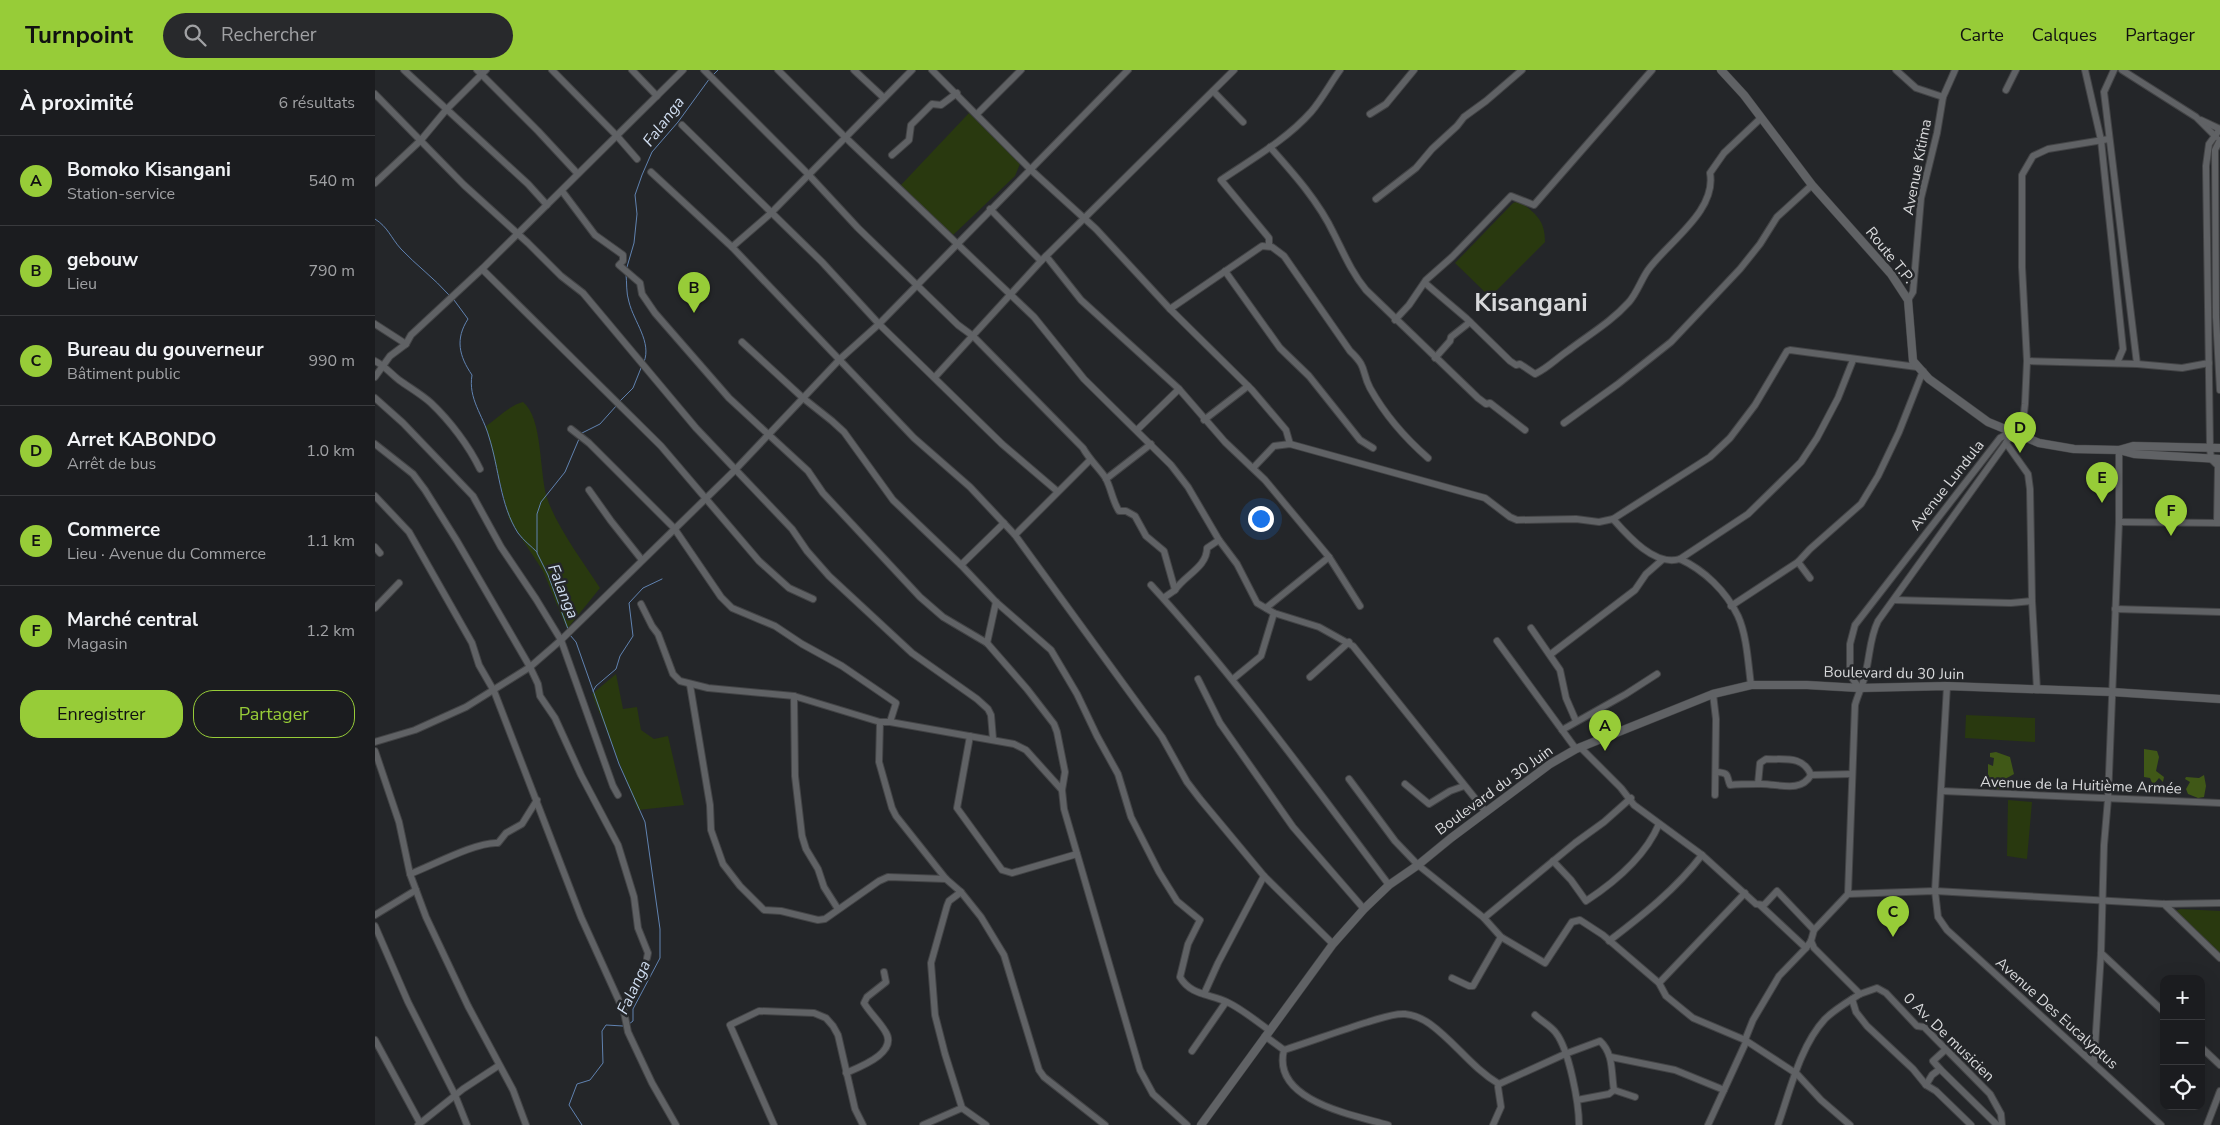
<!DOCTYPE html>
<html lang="fr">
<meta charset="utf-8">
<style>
body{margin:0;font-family:"Nunito Sans",sans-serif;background:#28292c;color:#f1f3f6}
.controls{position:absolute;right:15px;bottom:15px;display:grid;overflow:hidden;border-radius:10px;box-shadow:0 5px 20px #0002}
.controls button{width:45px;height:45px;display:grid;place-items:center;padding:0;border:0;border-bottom:1px solid #393a3d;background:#1b1c1f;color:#f1f3f6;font:25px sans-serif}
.you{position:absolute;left:885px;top:448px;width:18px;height:18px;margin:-12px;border:4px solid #fff;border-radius:50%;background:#1a73e8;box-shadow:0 0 0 8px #1a73e833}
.badge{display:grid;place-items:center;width:32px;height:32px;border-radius:50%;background:#97cc38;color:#111;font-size:16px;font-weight:700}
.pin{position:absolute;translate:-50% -41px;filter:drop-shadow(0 1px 2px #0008)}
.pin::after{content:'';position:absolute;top:26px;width:18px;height:15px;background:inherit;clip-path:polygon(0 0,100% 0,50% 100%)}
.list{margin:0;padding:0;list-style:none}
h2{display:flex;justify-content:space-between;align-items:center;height:65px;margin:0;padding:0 20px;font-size:21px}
h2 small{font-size:16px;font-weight:400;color:#a0a1a4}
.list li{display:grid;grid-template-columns:32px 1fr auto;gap:15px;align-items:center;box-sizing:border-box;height:90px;padding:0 20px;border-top:1px solid #393a3d}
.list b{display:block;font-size:19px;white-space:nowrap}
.list p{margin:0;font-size:16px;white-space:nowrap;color:#a0a1a4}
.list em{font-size:16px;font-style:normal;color:#a0a1a4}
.actions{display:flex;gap:10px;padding:15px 20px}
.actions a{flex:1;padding:11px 0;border:1px solid #97cc38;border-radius:20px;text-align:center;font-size:18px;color:#97cc38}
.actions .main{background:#97cc38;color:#111}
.icon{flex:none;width:28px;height:28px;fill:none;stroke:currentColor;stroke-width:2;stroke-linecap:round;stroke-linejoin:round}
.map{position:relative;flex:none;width:1845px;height:1055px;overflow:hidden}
header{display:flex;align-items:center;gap:30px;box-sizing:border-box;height:70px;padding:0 25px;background:#97cc38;color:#111}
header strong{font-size:24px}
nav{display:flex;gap:28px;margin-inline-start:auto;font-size:18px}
.search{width:350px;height:45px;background:#28292c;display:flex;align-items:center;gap:12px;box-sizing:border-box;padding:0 18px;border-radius:28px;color:#a0a1a4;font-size:19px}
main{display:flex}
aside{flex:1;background:#1b1c1f}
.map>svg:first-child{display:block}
.green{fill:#29390f}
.forest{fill:#405817}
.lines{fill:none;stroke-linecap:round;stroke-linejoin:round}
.stream{stroke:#6082b0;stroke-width:1}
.minor-casing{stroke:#434446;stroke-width:8}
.tertiary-casing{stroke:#434446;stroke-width:9}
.minor{stroke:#606265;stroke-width:6}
.tertiary{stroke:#606265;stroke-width:8}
.labels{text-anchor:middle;stroke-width:5;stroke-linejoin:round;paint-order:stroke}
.street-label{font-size:15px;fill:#d8d9db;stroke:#242629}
.water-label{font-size:16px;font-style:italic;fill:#cfdcef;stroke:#242629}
.town-label{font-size:25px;font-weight:bold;fill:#d8d9db;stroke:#242629}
</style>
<header>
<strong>Turnpoint</strong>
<div class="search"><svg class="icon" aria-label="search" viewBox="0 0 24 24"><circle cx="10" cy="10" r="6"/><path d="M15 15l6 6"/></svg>Rechercher</div>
<nav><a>Carte</a><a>Calques</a><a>Partager</a></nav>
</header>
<main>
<aside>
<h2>À proximité<small>6 résultats</small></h2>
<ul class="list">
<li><span class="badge">A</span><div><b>Bomoko Kisangani</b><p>Station-service</p></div><em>540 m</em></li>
<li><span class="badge">B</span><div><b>gebouw</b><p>Lieu</p></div><em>790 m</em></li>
<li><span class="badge">C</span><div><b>Bureau du gouverneur</b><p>Bâtiment public</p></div><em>990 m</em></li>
<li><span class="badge">D</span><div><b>Arret KABONDO</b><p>Arrêt de bus</p></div><em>1.0 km</em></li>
<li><span class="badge">E</span><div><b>Commerce</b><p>Lieu · Avenue du Commerce</p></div><em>1.1 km</em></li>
<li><span class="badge">F</span><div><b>Marché central</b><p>Magasin</p></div><em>1.2 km</em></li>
</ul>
<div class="actions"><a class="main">Enregistrer</a><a>Partager</a></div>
</aside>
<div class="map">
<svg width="1845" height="1055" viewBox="0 0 1845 1055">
<rect width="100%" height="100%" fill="#242629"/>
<g class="green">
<polygon points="594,43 645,94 640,106 577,166 525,116"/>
<path d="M1144 131C1161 144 1170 150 1170 172L1115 227 1080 193 1138 133Z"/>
<path d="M148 332C168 348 164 402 172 428 182 457 208 492 225 518L192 559 168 501 134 449 111 356C123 348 135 335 148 332Z"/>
<polygon points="241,604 248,639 262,637 266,660 279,669 293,666 309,735 263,740 217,624"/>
<polygon points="1591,645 1660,648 1660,672 1590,668"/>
<polygon points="1633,730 1657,732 1652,789 1632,786"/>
<polygon points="1806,839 1845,841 1845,883 1801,844 1800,841"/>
</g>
<g class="forest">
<polygon points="1769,679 1782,681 1784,687 1781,701 1789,707 1788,712 1784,708 1778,715 1775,708 1769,707"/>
<polygon points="1621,682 1635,687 1639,704 1632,708 1634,715 1630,719 1613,718 1613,694 1618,696 1619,688 1615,687 1615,683"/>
<polygon points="1829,705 1831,716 1829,727 1823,728 1813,724 1811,719 1815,712 1810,709 1811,707 1824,708"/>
</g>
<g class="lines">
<g class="stream">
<polyline points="338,5 343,0"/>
<path d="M0 149C13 157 16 168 26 179 41 195 59 208 74 225"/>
<polyline points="252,197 259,173 262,144 260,125 267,105 277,82 303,52 335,8"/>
<path d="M251 204C252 213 251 223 254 232 259 252 277 272 269 292"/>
<path d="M79 230 93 249C80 269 84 286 97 305 93 329 108 345 114 367 124 398 125 435 143 463 148 470 156 476 162 482"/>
<polyline points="244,332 258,318 266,298"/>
<polyline points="207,363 225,354 242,335"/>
<polyline points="193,559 173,505 162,483 162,444 166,432 190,402 204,369"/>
<polyline points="195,565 201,572 244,694 270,752 285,859 285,888 258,939 258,951 254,954"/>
<polyline points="218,621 221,616 241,599 245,586 258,566 254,533 268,518 287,509"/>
<polyline points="207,1055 194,1035 202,1014 215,1010 228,993 227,961 231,955 248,956"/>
</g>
<defs>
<g id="minor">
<polyline points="29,0 153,114 172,135"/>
<polyline points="102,0 163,61 202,103"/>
<polyline points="177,0 242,66 262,89"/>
<polyline points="257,0 282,26"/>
<path d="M329 0 433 104 483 158 583 255 598 266 708 378C714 389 723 397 730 407 736 417 737 430 744 441H751L760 446 771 466 789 481 800 520 790 527"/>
<polyline points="403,0 471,68 659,247 709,309 796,395 813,417 844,470 862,494 882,533 899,543 944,557 978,576 1111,742"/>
<polyline points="479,0 509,28"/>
<polyline points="557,0 655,99 721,159 795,239 877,320 911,360 915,374"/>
<polyline points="1521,0 1541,18 1568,27"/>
<polyline points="1710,0 1726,70 1748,279 1742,293"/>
<polyline points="1739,0 1729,22 1762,294"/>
<polyline points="1747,0 1821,47 1841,67"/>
<polyline points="1631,20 1641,0"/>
<polyline points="838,21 868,52"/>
<polyline points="0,24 89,115 153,173 186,206 208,223 321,358 417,459 432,481 454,506 537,583 602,629 613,639 616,645 618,669"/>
<polyline points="602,44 646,0"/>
<polyline points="995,44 1011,34 1039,0"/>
<polyline points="1826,50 1845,59"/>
<polyline points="307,55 447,192 504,254 627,374 682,421"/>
<polyline points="1845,70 1840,80 1841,247 1845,320"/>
<path d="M895 77C919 104 944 132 959 164 969 184 977 203 991 220L1103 328 1111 334 1115 333 1150 360"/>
<polyline points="517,85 534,70 536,55 557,34 566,35 582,23"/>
<polyline points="276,102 357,177 539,368 595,417 640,465 787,667 812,712 825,729 889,806 958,874"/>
<polyline points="0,113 46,70 71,40 111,0"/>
<polyline points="187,121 220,165 248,185 248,191 244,195 265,213 267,224 280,243 354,328 433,401 448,423 545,527 568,547 612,573 652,619 679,654 682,662 690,702 687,720 689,739 765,1000 778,1024 812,1055"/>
<polyline points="1001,129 1041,98 1057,79 1082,56 1089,47 1111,31 1147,0"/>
<polyline points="615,139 666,191"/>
<path d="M894 175V168L846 110C877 89 911 70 936 42 947 29 955 14 965 0"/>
<polyline points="357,177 395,144 537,0"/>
<polyline points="671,186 706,230 804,319 850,372 890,410 954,487 985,536"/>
<polyline points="107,199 286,376 384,491 414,518 438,529"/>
<polyline points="850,201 905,278 934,306 985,370 998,378"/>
<path d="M1050 213 1091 248 1135 291 1141 295 1145 294 1160 304C1173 298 1182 288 1194 280 1215 264 1236 252 1254 232 1262 223 1266 210 1273 200 1293 172 1342 141 1335 103L1349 83 1386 48"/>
<polyline points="1533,230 1538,222 1546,128 1562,63 1568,27 1580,0"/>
<path d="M795 239 887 176 897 177 909 186 975 281C993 298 986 301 995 318 1010 345 1029 367 1053 388"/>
<polyline points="1020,250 1034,235 1051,210 1077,187 1136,126 1159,135 1277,0"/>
<polyline points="0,254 31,274"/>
<path d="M367 272 428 328 457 351 469 362 518 430 586 495 621 532 676 580 702 624 722 666 743 704 756 747 784 802 802 831 825 850 813 874 805 907C815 925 835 924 852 932 867 939 881 951 894 960"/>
<polyline points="1060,288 1075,271 1076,267 1095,252"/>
<path d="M0 291C10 296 15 303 24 310 35 318 46 324 56 333 75 351 94 376 105 399"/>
<polyline points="1652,291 1762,294 1807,298 1834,293"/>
<polyline points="0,307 15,286 31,274 36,265 107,199 308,0"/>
<polyline points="560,307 666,191 859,0"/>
<polyline points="0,328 28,353 98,426 126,477 161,529 186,570 238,716 243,725"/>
<polyline points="829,350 873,316"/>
<polyline points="1189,353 1243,314 1296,272 1365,199 1385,174 1402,147 1437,115"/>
<polyline points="196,359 214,373 299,458 346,527 357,538 400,556 427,574 467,596 521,633 515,652"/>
<polyline points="762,360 804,319"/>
<polyline points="1631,373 1653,404 1655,419 1657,531 1662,620"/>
<polyline points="0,374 38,404 50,420 82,471 155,597 163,614 165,626 180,648 206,705 243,775 259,827 263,858 273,883 272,888"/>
<polyline points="1843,396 1836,389 1835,378 1831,96 1834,74 1845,59"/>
<polyline points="879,397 899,376 915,374 1110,428 1135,447 1142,450 1201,449 1224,452 1238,449 1335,387 1355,368 1380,335 1412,281 1415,280 1542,297"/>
<polyline points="731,409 776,374"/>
<polyline points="214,420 236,451 267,490"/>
<polyline points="0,426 34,462 97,573 104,595 119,621 206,847 249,942 253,962 277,1013 301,1055"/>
<path d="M1238 449C1253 466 1280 497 1305 489 1329 500 1351 521 1363 546 1372 566 1373 593 1376 615"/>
<polyline points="1744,452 1845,453"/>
<polyline points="1842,453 1843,396 1845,393"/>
<polyline points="640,465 715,390"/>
<polyline points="0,477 5,483"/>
<polyline points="1305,489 1373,444 1426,392 1442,368 1463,328 1478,290"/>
<polyline points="1423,492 1435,508"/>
<polyline points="586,495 629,453"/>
<path d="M776 515C862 609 937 713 1014 815"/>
<path d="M800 520C810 505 832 497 832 478L844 470"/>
<polyline points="1519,530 1636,533 1657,531"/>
<polyline points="266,534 277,556 283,564 298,604 305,611 333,618 419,626 505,652 515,652 639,674 651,680 687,720"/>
<polyline points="1356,536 1423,492 1435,479 1486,434 1503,406 1524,362 1548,301"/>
<polyline points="0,538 24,513"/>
<polyline points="891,538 954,487"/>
<polyline points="1740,539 1845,542"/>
<polyline points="1156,558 1185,600 1191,628 1201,651"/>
<polyline points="1122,571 1201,679"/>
<polyline points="612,573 621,532"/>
<polyline points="1176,584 1260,520 1271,504 1287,490"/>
<polyline points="935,607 974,572"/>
<polyline points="823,609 845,653 918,757 989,839"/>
<polyline points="858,609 886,586 899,543"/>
<polyline points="315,615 335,735 336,760 348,794 365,816 389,840 406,841 443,850 450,849 504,811 513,807 571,809"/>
<polyline points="1572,616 1560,821 1563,847 1572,860 1786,1055"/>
<polyline points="1484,618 1475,605 1475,574 1480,555 1625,368 1636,362"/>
<polyline points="1338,624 1341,649 1340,725"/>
<polyline points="419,626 420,706 427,766 431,779 443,799 449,817 463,839"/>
<polyline points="505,652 504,692 517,738 521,746 571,809 586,822 606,847 629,885 664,1000 669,1007 730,1055"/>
<polyline points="1187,660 1251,624 1282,604"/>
<polyline points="595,666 582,738 627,800 637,803 702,784"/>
<polyline points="0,672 40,660 91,637 155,597 186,570 360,400 465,289 504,254 753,0"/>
<polyline points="1206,678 1246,718 1259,735 1327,785 1381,834 1389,835 1402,821 1439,860"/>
<polyline points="0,681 24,752 35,804 51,847 93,936 138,1020 151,1055"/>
<path d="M1341 702C1355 703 1351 705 1355 715 1364 714 1374 714 1384 714 1402 713 1425 724 1436 705L1477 704"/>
<polyline points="974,709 1020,771 1043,795 1109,848 1126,867 1170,893 1197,852 1205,850 1228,865 1284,913 1291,926 1318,948 1370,970 1422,1004 1446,1030 1475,1055"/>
<polyline points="1030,714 1054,734 1075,721 1089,716"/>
<path d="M1383 714 1385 693 1391 689C1409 690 1428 685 1436 705"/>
<polyline points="1567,721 1845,733"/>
<path d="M1178 791 1196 810 1211 831C1240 812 1270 787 1284 754"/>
<path d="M35 804C56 796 103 771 123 773L131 763 147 754 162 730"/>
<polyline points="586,822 574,831 572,836 556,893 560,945 570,984 587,1038 611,1055"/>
<path d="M1473 824 1480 635C1483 624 1489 613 1491 601 1495 584 1495 567 1503 551L1631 373 1636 362 1649 343 1650 334 1652 291 1647 197V105L1658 86 1673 79 1734 69"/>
<polyline points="1789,834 1845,888"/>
<polyline points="1385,835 1431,878"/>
<polyline points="0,845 41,820"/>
<polyline points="1109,848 1200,773 1229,752 1256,728"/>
<polyline points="0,856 33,932 80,1025 92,1055"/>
<path d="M1234 871C1268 845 1301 819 1327 785"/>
<polyline points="1726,883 1789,942"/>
<polyline points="1077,908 1094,916 1098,916 1126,867"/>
<polyline points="1284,913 1370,823"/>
<polyline points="829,924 843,893 889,806"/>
<polyline points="1485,924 1502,918 1511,923 1542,956 1549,957 1615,1024 1626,1044 1627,1055"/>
<polyline points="1477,929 1481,942 1492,956 1538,999 1551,1015 1561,1021 1596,1055"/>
<path d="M1160 945C1166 951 1176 956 1181 963 1194 980 1204 1033 1204 1055"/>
<path d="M890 966 909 980C896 1031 979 1045 1013 1055"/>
<polyline points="0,970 45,1053"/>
<polyline points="1370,970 1378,950 1404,906 1431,878 1436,871 1439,860 1473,824 1560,821 1789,834 1845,833"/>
<polyline points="1826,977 1845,995"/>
<path d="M909 980C937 971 964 961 993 952 1004 949 1018 943 1030 944 1039 945 1048 949 1055 954 1080 972 1097 998 1124 1014"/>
<polyline points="817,981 851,932"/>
<polyline points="1236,987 1300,1000 1349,1020"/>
<polyline points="1719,993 1726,883 1729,775 1733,729 1744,452 1744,380"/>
<polyline points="1565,999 1622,1055"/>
<path d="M471 1003C487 996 524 982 510 961 504 951 495 943 489 933L492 927 511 912 509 902"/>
<polyline points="1551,1015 1557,1005 1565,999 1558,991 1570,980"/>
<polyline points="1239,1020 1260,1027"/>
<polyline points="43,1055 88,1019 123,996"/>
<polyline points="399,1055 355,955 384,941 439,943 451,948 458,956 463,965 480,1039 488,1055"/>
<polyline points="548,1055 587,1038"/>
<path d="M1118 1055 1126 1037 1123 1017 1124 1014 1190 984 1225 971C1239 984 1236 1003 1239 1020L1234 1024 1202 1030"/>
<polyline points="1333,1055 1371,972"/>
<path d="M1403 1055C1415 1021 1425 976 1450 949 1460 939 1474 931 1485 924L1439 878 1436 871"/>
<polyline points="1832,1055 1845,1021"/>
</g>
<g id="tertiary">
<polyline points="1346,0 1369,25 1437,115 1516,204 1533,230 1538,291 1554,309 1613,352 1664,373 1699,379 1744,380 1759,384 1845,389"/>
<polyline points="1744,380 1758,376 1845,378"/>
<polyline points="826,1055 958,874 989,839 1014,815 1043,795 1076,768 1175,694 1201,679 1338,624 1376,615 1432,615 1484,618 1572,616 1737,622 1845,629"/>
</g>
</defs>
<use href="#minor" class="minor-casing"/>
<use href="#tertiary" class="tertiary-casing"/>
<use href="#minor" class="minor"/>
<use href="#tertiary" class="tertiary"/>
</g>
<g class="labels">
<g class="street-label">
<text transform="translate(1542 97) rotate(-79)" y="5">Avenue Kitima</text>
<text transform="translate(1515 185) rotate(51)" y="5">Route T.P.</text>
<text transform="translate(1572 415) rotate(-52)" y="5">Avenue Lundula</text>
<text transform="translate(1519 603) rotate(1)" y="5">Boulevard du 30 Juin</text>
<text transform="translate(1706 715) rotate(2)" y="5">Avenue de la Huitième Armée</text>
<text transform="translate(1119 720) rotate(-36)" y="5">Boulevard du 30 Juin</text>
<text transform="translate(1682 943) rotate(42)" y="5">Avenue Des Eucalyptus</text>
<text transform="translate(1574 967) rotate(44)" y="5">0 Av. De musicien</text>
</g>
<g class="water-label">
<text transform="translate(288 51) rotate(-53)" y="6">Falanga</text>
<text transform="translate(189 521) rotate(68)" y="6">Falanga</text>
<text transform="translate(258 917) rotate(-65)" y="6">Falanga</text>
</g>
<g class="town-label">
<text x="1156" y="241">Kisangani</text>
</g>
</g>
</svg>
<div class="controls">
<button>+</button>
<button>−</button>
<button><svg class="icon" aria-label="locate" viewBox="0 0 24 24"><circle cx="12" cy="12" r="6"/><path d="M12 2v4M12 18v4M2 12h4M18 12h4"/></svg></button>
</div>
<div class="you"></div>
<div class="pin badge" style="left:1230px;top:681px">A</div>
<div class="pin badge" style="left:319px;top:243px">B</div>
<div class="pin badge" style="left:1518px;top:867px">C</div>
<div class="pin badge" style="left:1645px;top:383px">D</div>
<div class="pin badge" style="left:1727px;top:433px">E</div>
<div class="pin badge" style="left:1796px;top:466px">F</div>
</div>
</main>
